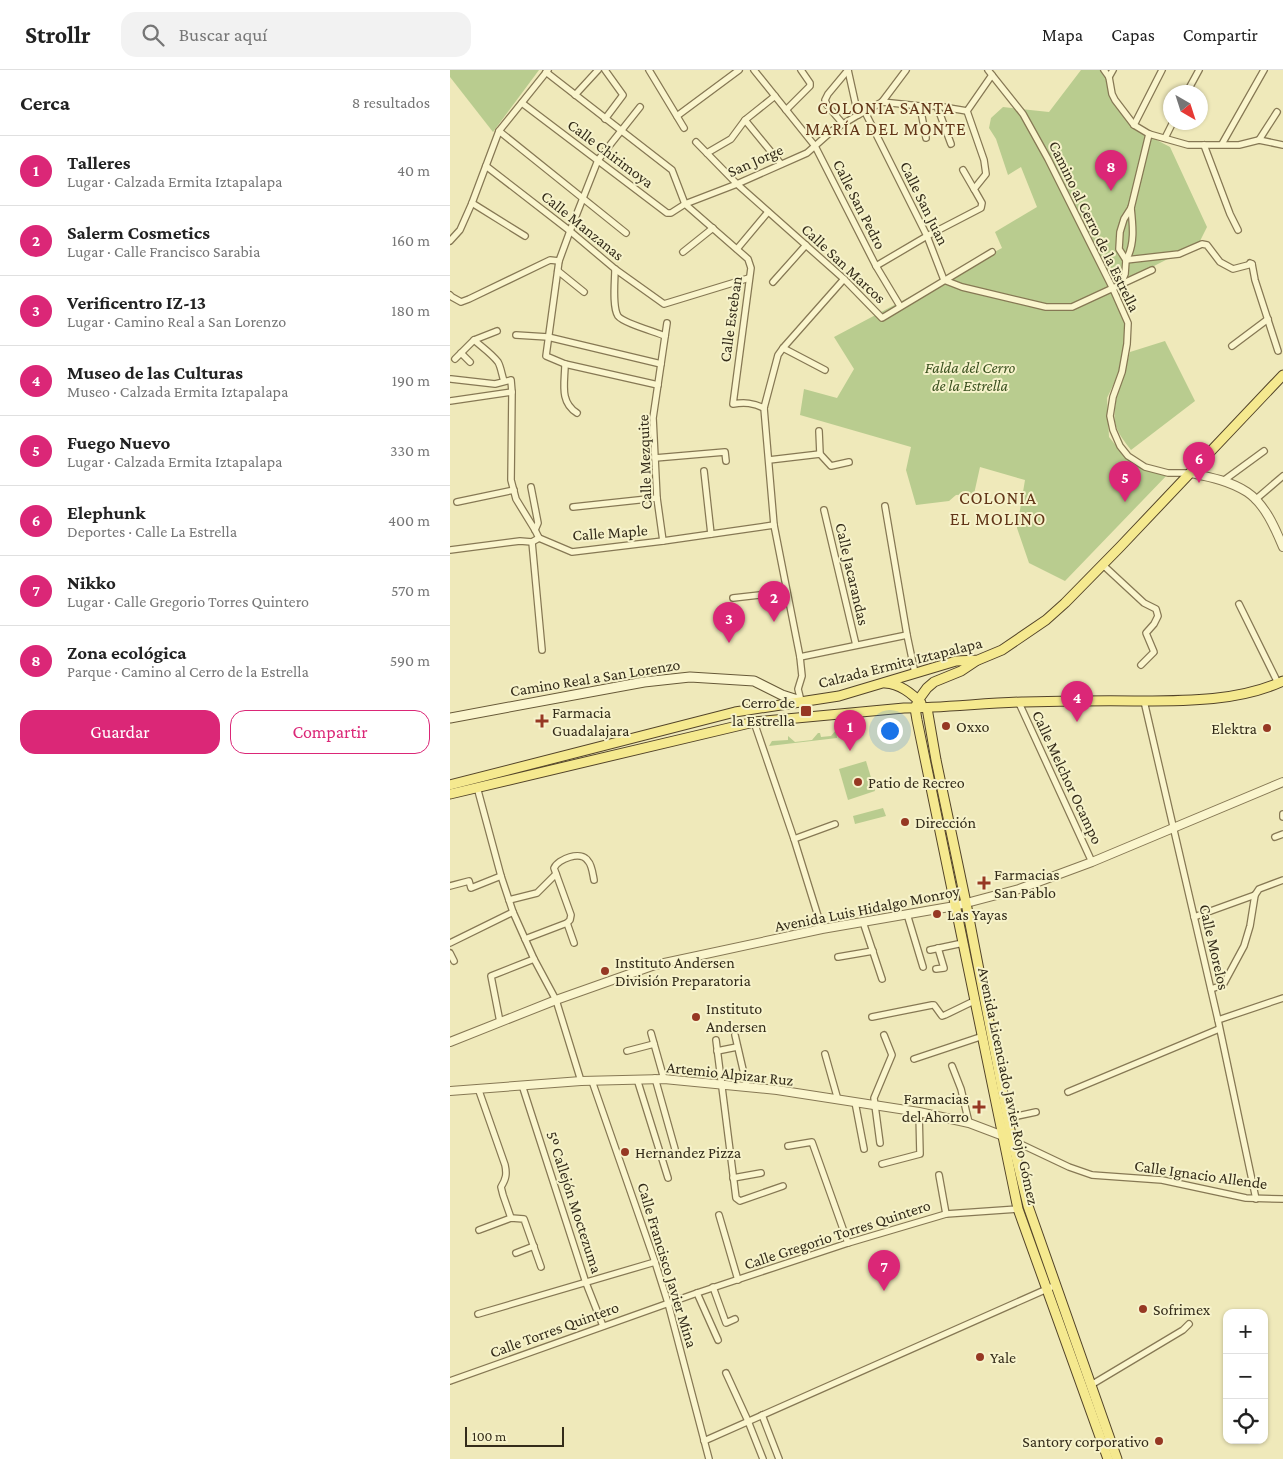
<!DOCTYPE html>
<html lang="es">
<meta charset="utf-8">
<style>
body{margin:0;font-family:"Crimson Pro",serif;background:#f2f2f2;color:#222}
.controls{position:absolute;right:15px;bottom:15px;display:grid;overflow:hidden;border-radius:10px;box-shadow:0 1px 4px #0004}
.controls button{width:45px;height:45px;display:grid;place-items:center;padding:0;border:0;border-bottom:1px solid #e0e0e0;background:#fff;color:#222;font:25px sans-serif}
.compass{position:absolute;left:713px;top:15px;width:45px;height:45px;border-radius:50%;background:#fff;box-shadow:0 1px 4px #0004;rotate:141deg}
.scale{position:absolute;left:15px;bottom:12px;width:99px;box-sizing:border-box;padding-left:5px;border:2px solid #342c1a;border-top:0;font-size:14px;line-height:18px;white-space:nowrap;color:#342c1a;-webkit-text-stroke:4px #f6f2ca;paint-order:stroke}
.you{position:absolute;left:439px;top:660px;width:18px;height:18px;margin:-12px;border:4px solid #fff;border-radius:50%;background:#1a73e8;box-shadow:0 0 0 8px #1a73e833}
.badge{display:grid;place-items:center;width:32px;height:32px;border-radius:50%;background:#db2777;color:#fff;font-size:16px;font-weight:700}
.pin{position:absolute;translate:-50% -41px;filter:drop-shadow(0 1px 2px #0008)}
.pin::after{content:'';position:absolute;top:26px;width:18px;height:15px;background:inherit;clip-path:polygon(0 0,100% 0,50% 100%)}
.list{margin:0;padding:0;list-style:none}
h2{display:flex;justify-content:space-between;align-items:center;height:65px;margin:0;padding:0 20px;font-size:21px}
h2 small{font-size:16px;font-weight:400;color:#767676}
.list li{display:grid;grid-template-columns:32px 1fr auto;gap:15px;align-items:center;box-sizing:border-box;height:70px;padding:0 20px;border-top:1px solid #e0e0e0}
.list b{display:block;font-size:19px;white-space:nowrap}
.list p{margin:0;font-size:16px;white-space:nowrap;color:#767676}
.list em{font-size:16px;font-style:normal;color:#767676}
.actions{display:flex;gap:10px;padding:15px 20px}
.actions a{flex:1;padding:11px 0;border:1px solid #db2777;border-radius:15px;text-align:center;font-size:18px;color:#db2777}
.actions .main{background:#db2777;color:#fff}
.icon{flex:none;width:28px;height:28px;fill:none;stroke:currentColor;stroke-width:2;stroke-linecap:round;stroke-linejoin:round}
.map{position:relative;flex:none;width:833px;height:1389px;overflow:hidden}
header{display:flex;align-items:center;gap:30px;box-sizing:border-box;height:70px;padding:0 25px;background:#fff;border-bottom:1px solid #e0e0e0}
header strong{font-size:24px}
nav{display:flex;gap:28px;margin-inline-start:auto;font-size:18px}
.search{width:350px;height:45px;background:#f2f2f2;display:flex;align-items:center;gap:12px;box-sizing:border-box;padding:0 18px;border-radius:15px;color:#767676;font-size:19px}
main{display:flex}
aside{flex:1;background:#fff}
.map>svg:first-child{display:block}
.green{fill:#b9cc8f}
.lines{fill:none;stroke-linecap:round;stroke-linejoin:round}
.minor-casing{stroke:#867854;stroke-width:8}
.tertiary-casing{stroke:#867854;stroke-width:10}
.secondary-casing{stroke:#675938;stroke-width:11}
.primary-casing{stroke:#534429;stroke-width:11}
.minor{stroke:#faf5cd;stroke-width:5.5}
.tertiary{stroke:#faf5cd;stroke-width:8}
.secondary{stroke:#faf5cd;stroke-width:9}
.primary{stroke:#f5e98f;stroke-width:9}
.poi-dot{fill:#963823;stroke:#f6f2ca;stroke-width:2}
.labels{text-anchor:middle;stroke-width:4;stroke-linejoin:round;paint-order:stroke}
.street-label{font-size:16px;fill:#342c1a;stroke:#f6f2ca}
.park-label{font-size:16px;font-style:italic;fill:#3b5120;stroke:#f6f2ca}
.poi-label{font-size:16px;fill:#342c1a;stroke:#f6f2ca;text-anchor:start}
.neighbourhood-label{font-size:18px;letter-spacing:1px;fill:#623618;stroke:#f6f2ca}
</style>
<header>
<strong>Strollr</strong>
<div class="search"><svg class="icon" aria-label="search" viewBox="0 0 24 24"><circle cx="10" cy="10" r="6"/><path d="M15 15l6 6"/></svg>Buscar aquí</div>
<nav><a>Mapa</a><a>Capas</a><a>Compartir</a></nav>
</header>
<main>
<aside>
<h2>Cerca<small>8 resultados</small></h2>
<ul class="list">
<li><span class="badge">1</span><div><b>Talleres</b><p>Lugar · Calzada Ermita Iztapalapa</p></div><em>40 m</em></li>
<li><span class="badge">2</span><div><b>Salerm Cosmetics</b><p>Lugar · Calle Francisco Sarabia</p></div><em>160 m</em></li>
<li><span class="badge">3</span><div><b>Verificentro IZ-13</b><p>Lugar · Camino Real a San Lorenzo</p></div><em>180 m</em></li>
<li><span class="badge">4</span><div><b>Museo de las Culturas</b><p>Museo · Calzada Ermita Iztapalapa</p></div><em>190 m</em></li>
<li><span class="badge">5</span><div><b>Fuego Nuevo</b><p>Lugar · Calzada Ermita Iztapalapa</p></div><em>330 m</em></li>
<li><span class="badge">6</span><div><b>Elephunk</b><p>Deportes · Calle La Estrella</p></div><em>400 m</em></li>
<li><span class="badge">7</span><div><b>Nikko</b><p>Lugar · Calle Gregorio Torres Quintero</p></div><em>570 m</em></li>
<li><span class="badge">8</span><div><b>Zona ecológica</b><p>Parque · Camino al Cerro de la Estrella</p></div><em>590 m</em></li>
</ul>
<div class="actions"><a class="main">Guardar</a><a>Compartir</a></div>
</aside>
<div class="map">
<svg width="833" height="1389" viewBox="0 0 833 1389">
<rect width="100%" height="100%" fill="#efe9ba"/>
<g class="green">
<polygon points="0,0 89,0 43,62 0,7"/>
<polygon points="631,0 651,0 654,3 680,56 720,77 757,157 749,173 661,218 676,249 671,299 657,328 659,367 677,389 719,403 615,511 579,493 567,458 575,410 530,397 524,424 506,425 499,431 466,435 456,400 461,377 350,345 354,319 387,328 404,299 384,267 552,178 545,162 587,137 571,97 558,105 546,69 539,58 541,48 553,37 599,42"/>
<path d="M715 271 745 331 681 380C675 372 669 365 666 356 660 336 675 302 680 282Z"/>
<polygon points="386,660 387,668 319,676 322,671 338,670 338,666 345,672 362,670 368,663 370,663 371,667 381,666"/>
<polygon points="416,691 425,721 398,730 389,699"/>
<polygon points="433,738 436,746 405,754 403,746"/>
</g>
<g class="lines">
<defs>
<g id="minor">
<polyline points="199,0 234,58"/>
<polyline points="304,0 365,76 426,196 450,236"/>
<polyline points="398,0 408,45"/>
<polyline points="538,0 573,44 598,89 663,219 678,253 677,274 672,302 663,327 660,346 663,360 670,376 678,386 695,397 718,403 741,403"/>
<polyline points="654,0 659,7 662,24 665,30 684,55 699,64 738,75 789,75 809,70 833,75"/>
<path d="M96 2 222 100 235 134 298 189 301 198 283 334C295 332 303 333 314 338"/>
<polyline points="659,7 663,0"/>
<polyline points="737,22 749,0"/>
<polyline points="125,25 148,0"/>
<polyline points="432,32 470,36 487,36 517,41"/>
<polyline points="72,33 217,143 221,143 235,134 287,114 357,83 383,60 408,45 432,32 456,0"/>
<polyline points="470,36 476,68"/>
<polyline points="487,36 501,74"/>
<polyline points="190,37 148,90 120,161 109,191 96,286 115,294 208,315"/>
<polyline points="336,40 360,16 360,13 351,0"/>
<polyline points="415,42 477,166 494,210 512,217 596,237 622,237 702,200"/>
<polyline points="227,46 289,0"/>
<polyline points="155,49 173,25 155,0"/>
<polyline points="295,50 331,94"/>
<polyline points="393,54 377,35 375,30 378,24 398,0"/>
<polyline points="684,55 712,0"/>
<polyline points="49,61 176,163"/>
<polyline points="715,68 723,52"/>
<polyline points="809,70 827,42"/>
<polyline points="246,72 287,114 394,209 432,248 542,182"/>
<polyline points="772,74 814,0"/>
<polyline points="754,75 780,144 788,160"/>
<polyline points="257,83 281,69 295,50 325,26"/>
<polyline points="36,96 120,161 165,199 214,234 299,208"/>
<polyline points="513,100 524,119"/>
<polyline points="22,133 75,166"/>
<polyline points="0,171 10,160 22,133 49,61 98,0"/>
<polyline points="287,179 318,142"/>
<polyline points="233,182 263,158"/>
<polyline points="676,190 729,184 752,174 757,175 770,192 783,199 802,194"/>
<path d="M676 190C685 175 683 156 681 138"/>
<polyline points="800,193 802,194 805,210 828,281"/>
<polyline points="426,196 477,166 531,138 532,133 524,119 536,104 534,90 517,41 542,5"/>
<path d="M165 199C165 210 162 237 168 246 173 253 206 262 215 266"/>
<polyline points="108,201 134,222"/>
<polyline points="323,212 356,175"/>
<polyline points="670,216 675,204 676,190 669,179 670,162 674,149 681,138 699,64"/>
<polyline points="0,225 2,227 11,232 19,229 100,190 109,191"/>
<polyline points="66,265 98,267 211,294"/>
<path d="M24 270C32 277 42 284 48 292 51 297 52 306 54 311"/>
<polyline points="782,276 818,249"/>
<polyline points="333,278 375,300"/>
<polyline points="11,283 20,292"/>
<polyline points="5,289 24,270 47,261"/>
<path d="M115 294C115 312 109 332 127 343"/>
<polyline points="1,309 45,314 61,310 62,322 61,410 66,429 85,460 89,468"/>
<polyline points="0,331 62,322"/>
<polyline points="369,361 370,384"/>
<polyline points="205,388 275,382 276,391"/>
<polyline points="319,390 370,384 381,396 399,392"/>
<polyline points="254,401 261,464"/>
<polyline points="773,411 814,381"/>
<polyline points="81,417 88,453 85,460"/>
<polyline points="805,430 833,406"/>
<polyline points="7,432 64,420"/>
<polyline points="435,436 457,565 465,603"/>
<polyline points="123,437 207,428"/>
<polyline points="374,440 406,575"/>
<polyline points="213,471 207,428 203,348 217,253"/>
<polyline points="82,472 92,580"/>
<polyline points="0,480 70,471 82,472 89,468 122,482 213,471 324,455"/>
<polyline points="653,495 694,533 706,539 708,546 704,554 696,563 704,582 691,595"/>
<polyline points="283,528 337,522"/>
<polyline points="789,534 828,613"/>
<polyline points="350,587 457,565"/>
<polyline points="351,631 348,619 352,606 350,587 324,455 314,338 328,285 333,278 394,209"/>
<polyline points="694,631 768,950 806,1129"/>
<polyline points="569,633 642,792"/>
<polyline points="304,652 344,769 372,859"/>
<polyline points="27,717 51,806 63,842 84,889 106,930 131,1011"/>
<polyline points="833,744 833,747"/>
<polyline points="825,767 833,764"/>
<polyline points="344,769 385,754"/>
<polyline points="0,816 19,811 21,818 51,806"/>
<polyline points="59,830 87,823 106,804"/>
<polyline points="457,844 473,897"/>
<polyline points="744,847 805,825 809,819 833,810"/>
<polyline points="413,852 432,909"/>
<polyline points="117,853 124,873"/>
<path d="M75 869 117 853 120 850 121 845 104 798C108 789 131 780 138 791 142 795 143 805 144 810"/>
<polyline points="0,873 63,842"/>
<polyline points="480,880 513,873"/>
<polyline points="0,883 4,891"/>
<polyline points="388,887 423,881"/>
<polyline points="486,899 494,898 488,878"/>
<polyline points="761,919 773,915 794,876 800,856 805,825"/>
<polyline points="422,947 482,935 484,935 492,946 495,945 526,930"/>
<polyline points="768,950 833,928"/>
<polyline points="50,952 41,906 84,889"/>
<polyline points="201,963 214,1009"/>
<polyline points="285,965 297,1017"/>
<polyline points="266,970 286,1128 290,1131 333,1116"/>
<polyline points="177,981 204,974"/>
<polyline points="267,981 287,977"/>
<polyline points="375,984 388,1030"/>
<polyline points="464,989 533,966"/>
<polyline points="502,996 511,1019 519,1053"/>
<polyline points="205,1008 225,1079"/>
<polyline points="187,1009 218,1108"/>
<polyline points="142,1011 205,1192 218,1233 259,1389"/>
<polyline points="72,1015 136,1213 153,1256"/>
<path d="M28 1018 55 1095C57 1104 56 1109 51 1117L53 1125 61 1148"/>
<polyline points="618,1022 769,959"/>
<polyline points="405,1032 414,1079"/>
<polyline points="558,1048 586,1042"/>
<polyline points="562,1070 619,1097 642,1105 712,1110 796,1128 833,1129"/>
<polyline points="430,1073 424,1028 442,985 434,965"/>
<polyline points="338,1076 362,1072 398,1173"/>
<polyline points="432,1094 470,1084 469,1042"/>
<polyline points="489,1105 496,1144"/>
<polyline points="283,1108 311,1103"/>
<polyline points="269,1145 288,1210"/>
<polyline points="29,1160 61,1148 74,1149 91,1197"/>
<polyline points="66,1183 84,1176"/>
<polyline points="263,1217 276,1253 285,1249"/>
<polyline points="247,1223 268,1270"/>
<polyline points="28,1244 205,1192"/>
<polyline points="276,1303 298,1351 313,1389"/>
<polyline points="0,1311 247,1223 398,1173 496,1144 568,1139"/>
<polyline points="641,1315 733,1260 739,1254"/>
<polyline points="312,1345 329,1389"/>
<polyline points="254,1371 606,1215"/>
</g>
<g id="tertiary">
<path d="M741 403C760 407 780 411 797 422 815 434 825 458 833 477"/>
<polyline points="0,972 106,930 205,895 372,859 505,836 569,819 642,792 833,712"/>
<polyline points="0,1021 131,1011 214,1009 327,1020 469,1042 519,1053 556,1067"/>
</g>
<polyline id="secondary" points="0,648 194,612 240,607 304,611 332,625 351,631"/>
<g id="primary">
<polyline points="526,591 511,601 484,612 477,618 469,629 465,638 467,650 568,1139 658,1389"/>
<path d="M435 613C450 614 461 623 471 633"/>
<polyline points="477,638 486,690 516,833 562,1070 578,1136 667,1389"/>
<polyline points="0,715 285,642 389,626 506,591 528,590 552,580 596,550 615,533 670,477 833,305"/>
<path d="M0 724 304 652 454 638C494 638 533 633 572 632 612 631 651 630 691 631 737 631 790 631 833 611"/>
</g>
</defs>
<use href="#minor" class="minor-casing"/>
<use href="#tertiary" class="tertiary-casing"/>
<use href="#secondary" class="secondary-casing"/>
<use href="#primary" class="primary-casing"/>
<use href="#minor" class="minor"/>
<use href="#tertiary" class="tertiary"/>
<use href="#secondary" class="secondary"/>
<use href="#primary" class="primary"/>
</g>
<g class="poi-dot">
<rect x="350" y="635" width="12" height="12" rx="2.5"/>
<path d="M89.5 643.5h5v5h5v5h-5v5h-5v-5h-5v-5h5z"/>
<circle cx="496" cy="656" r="5"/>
<circle cx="817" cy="658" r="5"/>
<circle cx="408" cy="712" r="5"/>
<circle cx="455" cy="752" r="5"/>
<path d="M531.5 805.5h5v5h5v5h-5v5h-5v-5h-5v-5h5z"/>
<circle cx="487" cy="844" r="5"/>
<circle cx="155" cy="901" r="5"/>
<circle cx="246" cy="947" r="5"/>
<path d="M526.5 1029.5h5v5h5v5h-5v5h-5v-5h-5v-5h5z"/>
<circle cx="175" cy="1082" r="5"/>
<circle cx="693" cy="1239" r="5"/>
<circle cx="530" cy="1287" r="5"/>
<circle cx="709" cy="1371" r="5"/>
</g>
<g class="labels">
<g class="street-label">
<text transform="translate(161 83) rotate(37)" y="6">Calle Chirimoya</text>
<text transform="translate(305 90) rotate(-24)" y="6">San Jorge</text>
<text transform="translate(475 133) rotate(64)" y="6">Calle San Juan</text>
<text transform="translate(410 134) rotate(63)" y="6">Calle San Pedro</text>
<text transform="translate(133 155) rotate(39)" y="6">Calle Manzanas</text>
<text transform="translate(645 156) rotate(64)" y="6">Camino al Cerro de la Estrella</text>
<text transform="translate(394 193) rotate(43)" y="6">Calle San Marcos</text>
<text transform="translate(280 249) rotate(-82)" y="6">Calle Esteban</text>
<text transform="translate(194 392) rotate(-92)" y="6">Calle Mezquite</text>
<text transform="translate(160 462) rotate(-4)" y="6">Calle Maple</text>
<text transform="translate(403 504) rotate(77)" y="6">Calle Jacarandas</text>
<text transform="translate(450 592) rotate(-14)" y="6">Calzada Ermita Iztapalapa</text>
<text transform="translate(145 607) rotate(-9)" y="6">Camino Real a San Lorenzo</text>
<text transform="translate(618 707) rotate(65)" y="6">Calle Melchor Ocampo</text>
<text transform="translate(417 838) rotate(-11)" y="6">Avenida Luis Hidalgo Monroy</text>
<text transform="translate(765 877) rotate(77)" y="6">Calle Morelos</text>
<text transform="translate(280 1003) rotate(6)" y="6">Artemio Alpizar Ruz</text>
<text transform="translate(559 1016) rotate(78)" y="6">Avenida Licenciado Javier Rojo Gómez</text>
<text transform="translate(751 1104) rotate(8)" y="6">Calle Ignacio Allende</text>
<text transform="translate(125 1132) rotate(72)" y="6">5º Callejón Moctezuma</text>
<text transform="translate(387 1164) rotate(-18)" y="6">Calle Gregorio Torres Quintero</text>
<text transform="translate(218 1195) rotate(73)" y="6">Calle Francisco Javier Mina</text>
<text transform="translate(104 1259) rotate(-20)" y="6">Calle Torres Quintero</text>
</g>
<g class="park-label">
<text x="520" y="303">Falda del Cerro<tspan x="520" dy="18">de la Estrella</tspan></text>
</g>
<g class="poi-label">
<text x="345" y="638" text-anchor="end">Cerro de<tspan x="345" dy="18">la Estrella</tspan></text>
<text x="102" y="648">Farmacia<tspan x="102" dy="18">Guadalajara</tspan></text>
<text x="506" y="662">Oxxo</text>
<text x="807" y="664" text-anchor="end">Elektra</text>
<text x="418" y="718">Patio de Recreo</text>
<text x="465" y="758">Dirección</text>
<text x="544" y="810">Farmacias<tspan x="544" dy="18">San Pablo</tspan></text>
<text x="497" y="850">Las Yayas</text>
<text x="165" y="898">Instituto Andersen<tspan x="165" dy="18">División Preparatoria</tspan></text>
<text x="256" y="944">Instituto<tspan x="256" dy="18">Andersen</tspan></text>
<text x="519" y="1034" text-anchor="end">Farmacias<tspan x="519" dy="18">del Ahorro</tspan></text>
<text x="185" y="1088">Hernandez Pizza</text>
<text x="703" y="1245">Sofrimex</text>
<text x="540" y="1293">Yale</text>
<text x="699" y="1377" text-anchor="end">Santory corporativo</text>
</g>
<g class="neighbourhood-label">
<text x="436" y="44">COLONIA SANTA<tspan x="436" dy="21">MARÍA DEL MONTE</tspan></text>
<text x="548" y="434">COLONIA<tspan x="548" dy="21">EL MOLINO</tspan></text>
</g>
</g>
</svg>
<div class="controls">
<button>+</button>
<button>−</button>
<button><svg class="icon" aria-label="locate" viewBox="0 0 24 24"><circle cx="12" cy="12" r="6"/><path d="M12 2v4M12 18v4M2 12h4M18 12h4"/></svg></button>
</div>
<svg class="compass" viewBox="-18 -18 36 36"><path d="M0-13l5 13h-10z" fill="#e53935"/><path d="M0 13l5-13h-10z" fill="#767676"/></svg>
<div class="scale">100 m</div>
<div class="you"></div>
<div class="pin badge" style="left:400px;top:681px">1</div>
<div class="pin badge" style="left:324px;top:552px">2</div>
<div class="pin badge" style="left:279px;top:573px">3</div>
<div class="pin badge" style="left:627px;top:652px">4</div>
<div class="pin badge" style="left:675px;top:432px">5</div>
<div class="pin badge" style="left:749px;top:413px">6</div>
<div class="pin badge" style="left:434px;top:1221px">7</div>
<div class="pin badge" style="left:661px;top:121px">8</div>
</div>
</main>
